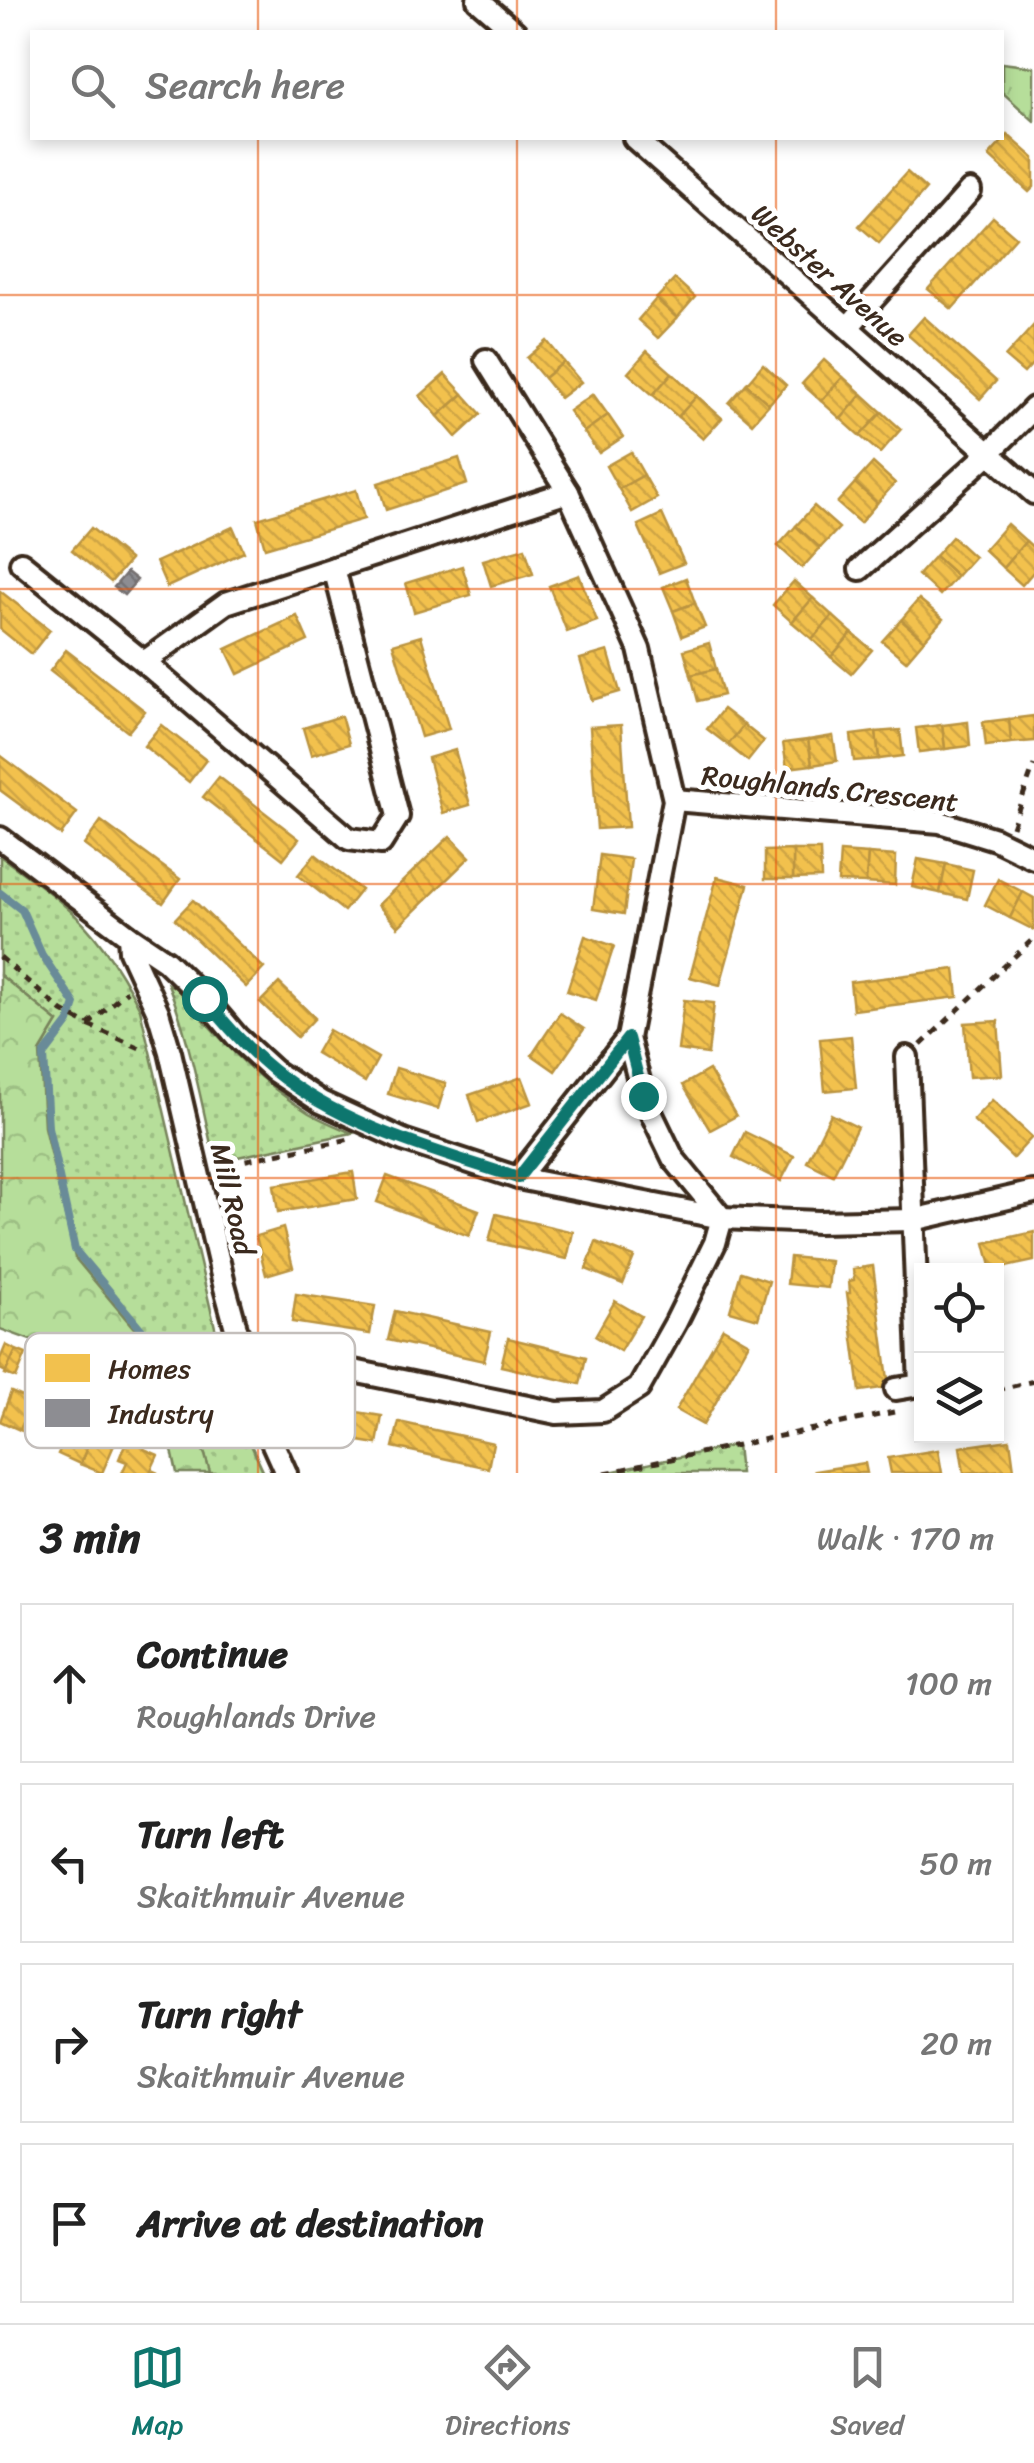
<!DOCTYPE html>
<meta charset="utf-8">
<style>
body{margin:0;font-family:Sriracha,sans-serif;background:#f6f6f6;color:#222}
.controls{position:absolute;right:30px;bottom:30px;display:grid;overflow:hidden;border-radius:0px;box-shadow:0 5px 15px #0003}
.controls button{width:90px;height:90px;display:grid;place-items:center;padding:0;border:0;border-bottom:2px solid #e0e0e0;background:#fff;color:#222;font:50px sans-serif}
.stop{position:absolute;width:30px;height:30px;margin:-22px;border:8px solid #0f766e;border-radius:50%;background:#fff}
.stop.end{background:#0f766e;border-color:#fff;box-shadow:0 2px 10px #0008}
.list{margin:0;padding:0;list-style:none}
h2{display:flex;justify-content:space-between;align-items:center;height:130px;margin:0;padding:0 40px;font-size:42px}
h2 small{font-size:32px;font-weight:400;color:#767676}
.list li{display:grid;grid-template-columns:65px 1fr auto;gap:30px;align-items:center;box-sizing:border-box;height:160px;margin:0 20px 20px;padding:0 20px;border:2px solid #e0e0e0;border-radius:0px}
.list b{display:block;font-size:38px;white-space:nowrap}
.list p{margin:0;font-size:32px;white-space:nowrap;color:#767676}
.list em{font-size:32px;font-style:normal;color:#767676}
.icon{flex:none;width:55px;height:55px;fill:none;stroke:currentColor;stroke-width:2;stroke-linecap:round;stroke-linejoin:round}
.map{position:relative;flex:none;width:1034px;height:1473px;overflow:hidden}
.search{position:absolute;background:#fff;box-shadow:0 5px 15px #0003;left:30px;right:30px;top:30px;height:110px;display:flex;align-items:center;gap:25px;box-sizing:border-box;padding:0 35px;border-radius:0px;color:#767676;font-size:38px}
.sheet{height:850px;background:#fff}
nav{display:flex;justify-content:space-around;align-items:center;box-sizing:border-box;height:140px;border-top:2px solid #e0e0e0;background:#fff;font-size:28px;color:#767676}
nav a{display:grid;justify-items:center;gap:5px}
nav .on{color:#0f766e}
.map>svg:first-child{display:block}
.grass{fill:url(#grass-dots);stroke:#78845c;stroke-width:2.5}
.forest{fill:url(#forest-crowns);stroke:#78845c;stroke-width:2.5}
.park{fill:url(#park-tufts);stroke:#78845c;stroke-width:2.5}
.homes{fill:url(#homes-back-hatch);stroke:#bb9440;stroke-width:2.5}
.industry{fill:url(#industry-back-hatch);stroke:#746f6f;stroke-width:2.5}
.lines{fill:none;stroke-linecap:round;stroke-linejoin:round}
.stream{stroke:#698b98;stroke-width:8}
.street-casing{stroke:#3b2a1e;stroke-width:28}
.path{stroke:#3b2a1e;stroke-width:5;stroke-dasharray:8 8;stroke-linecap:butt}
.street{stroke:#fff;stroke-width:20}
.route{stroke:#0f766e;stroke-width:12}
.grid{fill:none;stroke:#e8590c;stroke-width:2.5;stroke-opacity:0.55}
.labels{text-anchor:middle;stroke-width:10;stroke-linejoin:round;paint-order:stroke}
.street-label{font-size:28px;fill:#3b2a1e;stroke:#fff}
.key{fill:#fff;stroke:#c4bfbc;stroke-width:2.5}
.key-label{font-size:28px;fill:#3b2a1e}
</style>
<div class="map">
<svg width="1034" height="1473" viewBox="0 0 1034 1473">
<defs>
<pattern id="grass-dots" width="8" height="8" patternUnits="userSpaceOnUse" patternTransform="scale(2.5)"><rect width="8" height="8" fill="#b6de9a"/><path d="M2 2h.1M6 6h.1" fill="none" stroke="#9dbf84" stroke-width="1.8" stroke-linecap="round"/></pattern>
<pattern id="forest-crowns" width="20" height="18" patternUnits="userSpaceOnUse" patternTransform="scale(2.5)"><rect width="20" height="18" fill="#b6de9a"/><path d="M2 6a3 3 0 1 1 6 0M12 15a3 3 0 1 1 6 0" fill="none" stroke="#9dbf84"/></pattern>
<pattern id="park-tufts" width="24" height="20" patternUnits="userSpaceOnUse" patternTransform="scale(2.5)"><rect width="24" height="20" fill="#b6de9a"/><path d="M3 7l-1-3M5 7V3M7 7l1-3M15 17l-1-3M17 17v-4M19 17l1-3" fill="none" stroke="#9dbf84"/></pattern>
<pattern id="homes-back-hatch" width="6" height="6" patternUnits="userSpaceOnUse" patternTransform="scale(2.5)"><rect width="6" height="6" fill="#f2c14e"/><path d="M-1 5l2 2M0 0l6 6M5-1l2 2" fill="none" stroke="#d0a644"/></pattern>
<pattern id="industry-back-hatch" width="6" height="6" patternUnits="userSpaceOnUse" patternTransform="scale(2.5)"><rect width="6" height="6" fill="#8d8d92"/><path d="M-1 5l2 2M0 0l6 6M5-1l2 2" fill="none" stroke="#747377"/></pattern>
</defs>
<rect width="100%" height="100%" fill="#fff"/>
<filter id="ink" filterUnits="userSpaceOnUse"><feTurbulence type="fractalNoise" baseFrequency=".01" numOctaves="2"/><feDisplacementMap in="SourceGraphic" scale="20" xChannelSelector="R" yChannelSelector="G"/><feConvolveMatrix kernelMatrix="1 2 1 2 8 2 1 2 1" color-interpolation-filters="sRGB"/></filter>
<g filter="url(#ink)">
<g class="grass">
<path d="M0 856C21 872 44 887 64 905 97 933 121 971 140 1009L234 1408 264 1473H210L205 1455 163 1363 75 1258 44 1127 40 1052 58 1022 0 975Z"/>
<path d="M168 984 176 988C216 1035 256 1080 309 1113 323 1121 338 1127 352 1133L233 1158 225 1167H216C202 1105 191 1043 168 984Z"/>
<polygon points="737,1445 740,1473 605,1473 736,1445"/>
</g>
<polygon class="forest" points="0,975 58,1022 40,1052 44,1127 75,1258 163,1363 205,1455 210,1473 177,1473 170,1441 112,1370 0,1329"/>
<polygon class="park" points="1002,63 1034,67 1034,121 1002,92"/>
<g class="homes">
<polygon points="1008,135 1034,158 1034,187 1029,192 989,156"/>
<polygon points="907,172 926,189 879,243 859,226"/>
<polygon points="993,217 1016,237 952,309 928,289"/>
<polygon points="675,279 695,297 677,318 656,299"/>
<polygon points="656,299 677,318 658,338 638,320"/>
<polygon points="924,317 996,381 980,399 908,335"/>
<polygon points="1034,325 1034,362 1024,373 1005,357"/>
<polygon points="547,341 564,362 544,378 527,358"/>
<polygon points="647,351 672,373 653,395 628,373"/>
<polygon points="824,360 843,377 821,401 802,384"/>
<polygon points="564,362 581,382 560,398 544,378"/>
<polygon points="763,364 786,385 769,404 746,384"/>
<polygon points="672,373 697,396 678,417 653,395"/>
<polygon points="445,374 463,394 438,416 420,396"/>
<polygon points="843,377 862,394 841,419 821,401"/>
<polygon points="746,384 769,404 752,423 729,403"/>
<polygon points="463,394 481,414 456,437 438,416"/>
<polygon points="593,394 608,415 584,432 569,411"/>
<polygon points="862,394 882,412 860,436 841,419"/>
<polygon points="697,396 722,418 703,439 678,417"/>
<polygon points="882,412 901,429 880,453 860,436"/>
<polygon points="608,415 623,437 599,453 584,432"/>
<polygon points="631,452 644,475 619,489 606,466"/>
<polygon points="459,458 467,484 386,510 378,483"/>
<polygon points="873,463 895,483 877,503 855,483"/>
<polygon points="644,475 657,498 632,512 619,489"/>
<polygon points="855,483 877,503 860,523 837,503"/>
<polygon points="356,490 364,519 265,548 257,519"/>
<polygon points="814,506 839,528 820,548 796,526"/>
<polygon points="662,514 684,563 659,573 638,525"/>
<polygon points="1007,524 1026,541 1003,568 984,550"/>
<polygon points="796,526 820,548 802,568 778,546"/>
<polygon points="233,527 244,552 167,587 156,562"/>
<polygon points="91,528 130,560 111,582 72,550"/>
<polygon points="952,537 974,557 957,576 935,556"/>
<polygon points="1026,541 1034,548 1034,571 1022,585 1003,568"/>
<polygon points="525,548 533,574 491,586 483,560"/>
<polygon points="935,556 957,576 940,595 918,575"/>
<polygon points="462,566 471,595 414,612 406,583"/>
<polygon points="579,575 597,621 567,632 549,586"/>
<polygon points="686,578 695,603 673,611 663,587"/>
<polygon points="794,581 813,598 792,622 773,605"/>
<polygon points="0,591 50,630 31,654 0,629"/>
<polygon points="813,598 833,616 812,639 792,622"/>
<polygon points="919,599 943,619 924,640 901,620"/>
<polygon points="695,603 705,627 682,636 673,611"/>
<polygon points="297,616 308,641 238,674 226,649"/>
<polygon points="833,616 852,633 831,657 812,639"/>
<polygon points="901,620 924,640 906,661 882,641"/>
<polygon points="852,633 872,650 851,674 831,657"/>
<polygon points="421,636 449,729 421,737 393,644"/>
<polygon points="709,643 716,669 691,675 684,650"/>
<polygon points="66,650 145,711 128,732 50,671"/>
<polygon points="608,651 620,692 592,700 580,659"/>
<polygon points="716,669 723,695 698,701 691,675"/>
<polygon points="723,709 744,725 728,745 707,729"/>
<polygon points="341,716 349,744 311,755 303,728"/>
<polygon points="1034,716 1034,741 1011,743 1009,719"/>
<polygon points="1009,719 1011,743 986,746 983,722"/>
<polygon points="968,722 970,746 945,749 942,725"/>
<polygon points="161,725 206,760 189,782 144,746"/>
<polygon points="621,725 628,827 597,829 590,727"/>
<polygon points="744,725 764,741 748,761 728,745"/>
<polygon points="942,725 945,749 919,752 916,728"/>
<polygon points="900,730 903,756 879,759 876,732"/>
<polygon points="876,732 879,759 854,761 851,735"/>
<polygon points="833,736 837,761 812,765 808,740"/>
<polygon points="808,740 812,765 787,768 783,743"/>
<polygon points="455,750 470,805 443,813 428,758"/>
<polygon points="0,755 77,813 61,835 0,790"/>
<polygon points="219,777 299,839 283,859 203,797"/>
<polygon points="101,821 180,879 163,903 84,845"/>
<polygon points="450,836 470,857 398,927 378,905"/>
<polygon points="793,850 820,850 821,878 793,879"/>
<polygon points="793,850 793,879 765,879 765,851"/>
<polygon points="840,852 868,854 866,883 838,882"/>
<polygon points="315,854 361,890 344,911 298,875"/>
<polygon points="868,854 896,856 895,885 866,883"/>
<polygon points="600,855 631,859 624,914 593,909"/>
<polygon points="918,859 946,864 940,893 912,887"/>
<polygon points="946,864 973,870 967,899 940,893"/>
<polygon points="717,877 748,885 720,985 690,977"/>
<polygon points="998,879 1023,892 1010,918 985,905"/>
<polygon points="1023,892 1034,898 1034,930 1010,918"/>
<polygon points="193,900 264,968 246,987 175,919"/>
<polygon points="585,936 614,946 596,1000 567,991"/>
<polygon points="955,969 958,997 853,1010 850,982"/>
<polygon points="279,983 315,1018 297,1037 260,1002"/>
<polygon points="684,1000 714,1003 708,1054 678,1050"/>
<polygon points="560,1013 584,1029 555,1071 532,1055"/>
<polygon points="998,1021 1002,1075 969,1077 965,1023"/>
<polygon points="329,1030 378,1058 365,1082 316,1053"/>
<polygon points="851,1036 856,1088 825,1091 820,1039"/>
<polygon points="396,1068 446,1083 438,1109 388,1094"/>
<polygon points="709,1070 736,1116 710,1130 683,1085"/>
<polygon points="522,1077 532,1103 478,1122 469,1095"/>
<polygon points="992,1100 1032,1137 1013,1158 973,1120"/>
<polygon points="831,1114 857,1127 833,1175 807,1162"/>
<polygon points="745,1132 794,1156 781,1181 733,1157"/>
<polygon points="353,1172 357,1199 278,1212 274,1185"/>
<polygon points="387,1176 479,1210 469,1236 377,1202"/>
<polygon points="496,1214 573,1232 567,1259 489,1241"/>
<polygon points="283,1228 293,1267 266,1275 256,1236"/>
<polygon points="1034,1232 1034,1261 992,1270 985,1243"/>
<polygon points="596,1242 634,1257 623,1284 586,1269"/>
<polygon points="790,1257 831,1261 828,1288 787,1284"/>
<polygon points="873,1266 889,1387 860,1391 847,1293 850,1293 849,1281 854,1280 853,1269"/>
<polygon points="741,1272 769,1281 758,1319 730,1311"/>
<polygon points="296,1294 375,1306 370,1334 292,1322"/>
<polygon points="615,1301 641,1316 620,1351 595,1336"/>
<polygon points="395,1311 491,1332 484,1361 388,1340"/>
<polygon points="723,1328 749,1343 703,1425 676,1410"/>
<polygon points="508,1338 586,1357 580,1384 501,1366"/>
<polygon points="6,1345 16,1350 6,1372 0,1369 0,1359"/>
<polygon points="16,1350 26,1354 16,1378 5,1374"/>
<polygon points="11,1392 32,1401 20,1430 0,1421"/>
<polygon points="36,1393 48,1398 45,1406 54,1411 42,1439 20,1430"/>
<polygon points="333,1408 382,1416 377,1444 328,1436"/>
<polygon points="399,1422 493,1443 488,1468 393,1447"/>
<polygon points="97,1425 109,1431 105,1440 114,1445 102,1473 80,1464"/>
<polygon points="71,1426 92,1435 80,1464 58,1454"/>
<polygon points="131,1429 149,1437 144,1449 158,1455 151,1470 158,1473 122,1473 127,1462 119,1459"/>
<polygon points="1010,1440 1014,1469 964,1473 960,1447"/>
<polygon points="938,1450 942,1473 891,1473 888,1458"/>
<polygon points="865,1463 867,1473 816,1473 815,1471"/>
</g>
<polygon class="industry" points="127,572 137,580 124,595 114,587"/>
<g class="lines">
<polyline class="stream" points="0,893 22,910 42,955 75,1004 69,1022 44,1055 48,1127 75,1250 202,1402 233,1423"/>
<defs>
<g id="street">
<polyline points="478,0 515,32"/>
<polyline points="634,138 1034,493"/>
<polyline points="848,327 970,191"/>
<polyline points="486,360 568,492 639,649 674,800 628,1038"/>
<polyline points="21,563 144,662 349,839 381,843 398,816 334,568"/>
<polyline points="860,569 989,453 1034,408"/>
<polyline points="144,662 226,603 568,492"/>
<polyline points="674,800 940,822 995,839 1034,858"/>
<polyline points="0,838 129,936 166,961 204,998 237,1037 274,1071 321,1102 403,1140 518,1178 722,1218 818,1222 913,1220 1034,1192"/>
<polyline points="129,936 130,951 158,1012 170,1052 224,1284 259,1413 286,1473"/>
<polyline points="249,1375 293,1363 339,1368 557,1413 603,1411 639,1388 676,1322 715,1243 722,1218 673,1158 643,1096 628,1038 518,1178"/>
<polyline points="896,1389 920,1385 907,1057"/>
</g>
</defs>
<use href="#street" class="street-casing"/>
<g class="path">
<polyline points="1012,827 1034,765"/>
<polyline points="0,957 62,1011 88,1025 147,1051"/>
<polyline points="88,1025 127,991"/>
<polyline points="921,1045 1034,938"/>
<polyline points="219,1176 225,1174 237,1162 350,1139"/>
<polyline points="996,1390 1034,1381"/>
<polyline points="605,1473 894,1412"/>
</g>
<use href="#street" class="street"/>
</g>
</g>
<g class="lines" filter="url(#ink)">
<path class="route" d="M204 998C225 1023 247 1049 273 1070 343 1127 434 1150 518 1178L628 1038 643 1096"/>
</g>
<path class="grid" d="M258 0V32M517 0V32M776 0V32M258 138V1473M517 138V1473M776 138V1473M0 295H1034M0 589H1034M0 884H1034M0 1178H1034"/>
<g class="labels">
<g class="street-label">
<text transform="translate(830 275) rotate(42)" y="10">Webster Avenue</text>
<text transform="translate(830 788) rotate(6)" y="10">Roughlands Crescent</text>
<text transform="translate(233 1199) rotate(77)" y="10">Mill Road</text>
</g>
</g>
<rect x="25" y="1333" width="330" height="115" rx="15" class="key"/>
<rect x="45" y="1354" width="45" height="28" fill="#f2c14e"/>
<rect x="45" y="1399" width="45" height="28" fill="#8d8d92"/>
<g class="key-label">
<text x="108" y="1378">Homes</text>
<text x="108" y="1423">Industry</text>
</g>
</svg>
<div class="controls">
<button><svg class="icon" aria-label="locate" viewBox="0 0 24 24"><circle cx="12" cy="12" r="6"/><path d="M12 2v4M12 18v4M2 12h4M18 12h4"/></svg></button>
<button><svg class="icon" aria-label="layers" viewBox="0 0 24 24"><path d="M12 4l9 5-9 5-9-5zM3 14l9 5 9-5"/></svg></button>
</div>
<div class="stop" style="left:204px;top:998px"></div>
<div class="stop end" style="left:643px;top:1096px"></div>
<div class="search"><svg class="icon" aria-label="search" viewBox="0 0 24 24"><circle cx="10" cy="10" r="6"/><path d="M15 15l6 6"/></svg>Search here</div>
</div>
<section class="sheet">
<h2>3 min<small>Walk · 170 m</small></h2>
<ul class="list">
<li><svg class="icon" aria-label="ahead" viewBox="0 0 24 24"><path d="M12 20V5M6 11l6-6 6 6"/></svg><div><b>Continue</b><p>Roughlands Drive</p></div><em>100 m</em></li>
<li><svg class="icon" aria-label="left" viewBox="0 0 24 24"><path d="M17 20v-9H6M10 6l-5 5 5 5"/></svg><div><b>Turn left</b><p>Skaithmuir Avenue</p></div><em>50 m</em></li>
<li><svg class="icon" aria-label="right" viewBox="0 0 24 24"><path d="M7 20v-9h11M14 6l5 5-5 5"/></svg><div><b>Turn right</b><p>Skaithmuir Avenue</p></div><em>20 m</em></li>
<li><svg class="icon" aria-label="arrive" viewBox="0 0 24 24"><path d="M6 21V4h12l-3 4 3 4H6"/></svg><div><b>Arrive at destination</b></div></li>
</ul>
</section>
<nav>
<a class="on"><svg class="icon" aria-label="map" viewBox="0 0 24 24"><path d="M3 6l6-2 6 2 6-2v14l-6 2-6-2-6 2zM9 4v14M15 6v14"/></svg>Map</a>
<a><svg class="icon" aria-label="directions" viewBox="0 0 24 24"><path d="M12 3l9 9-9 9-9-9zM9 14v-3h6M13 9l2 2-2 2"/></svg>Directions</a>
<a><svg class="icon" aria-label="saved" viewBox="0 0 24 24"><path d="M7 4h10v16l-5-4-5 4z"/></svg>Saved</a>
</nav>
